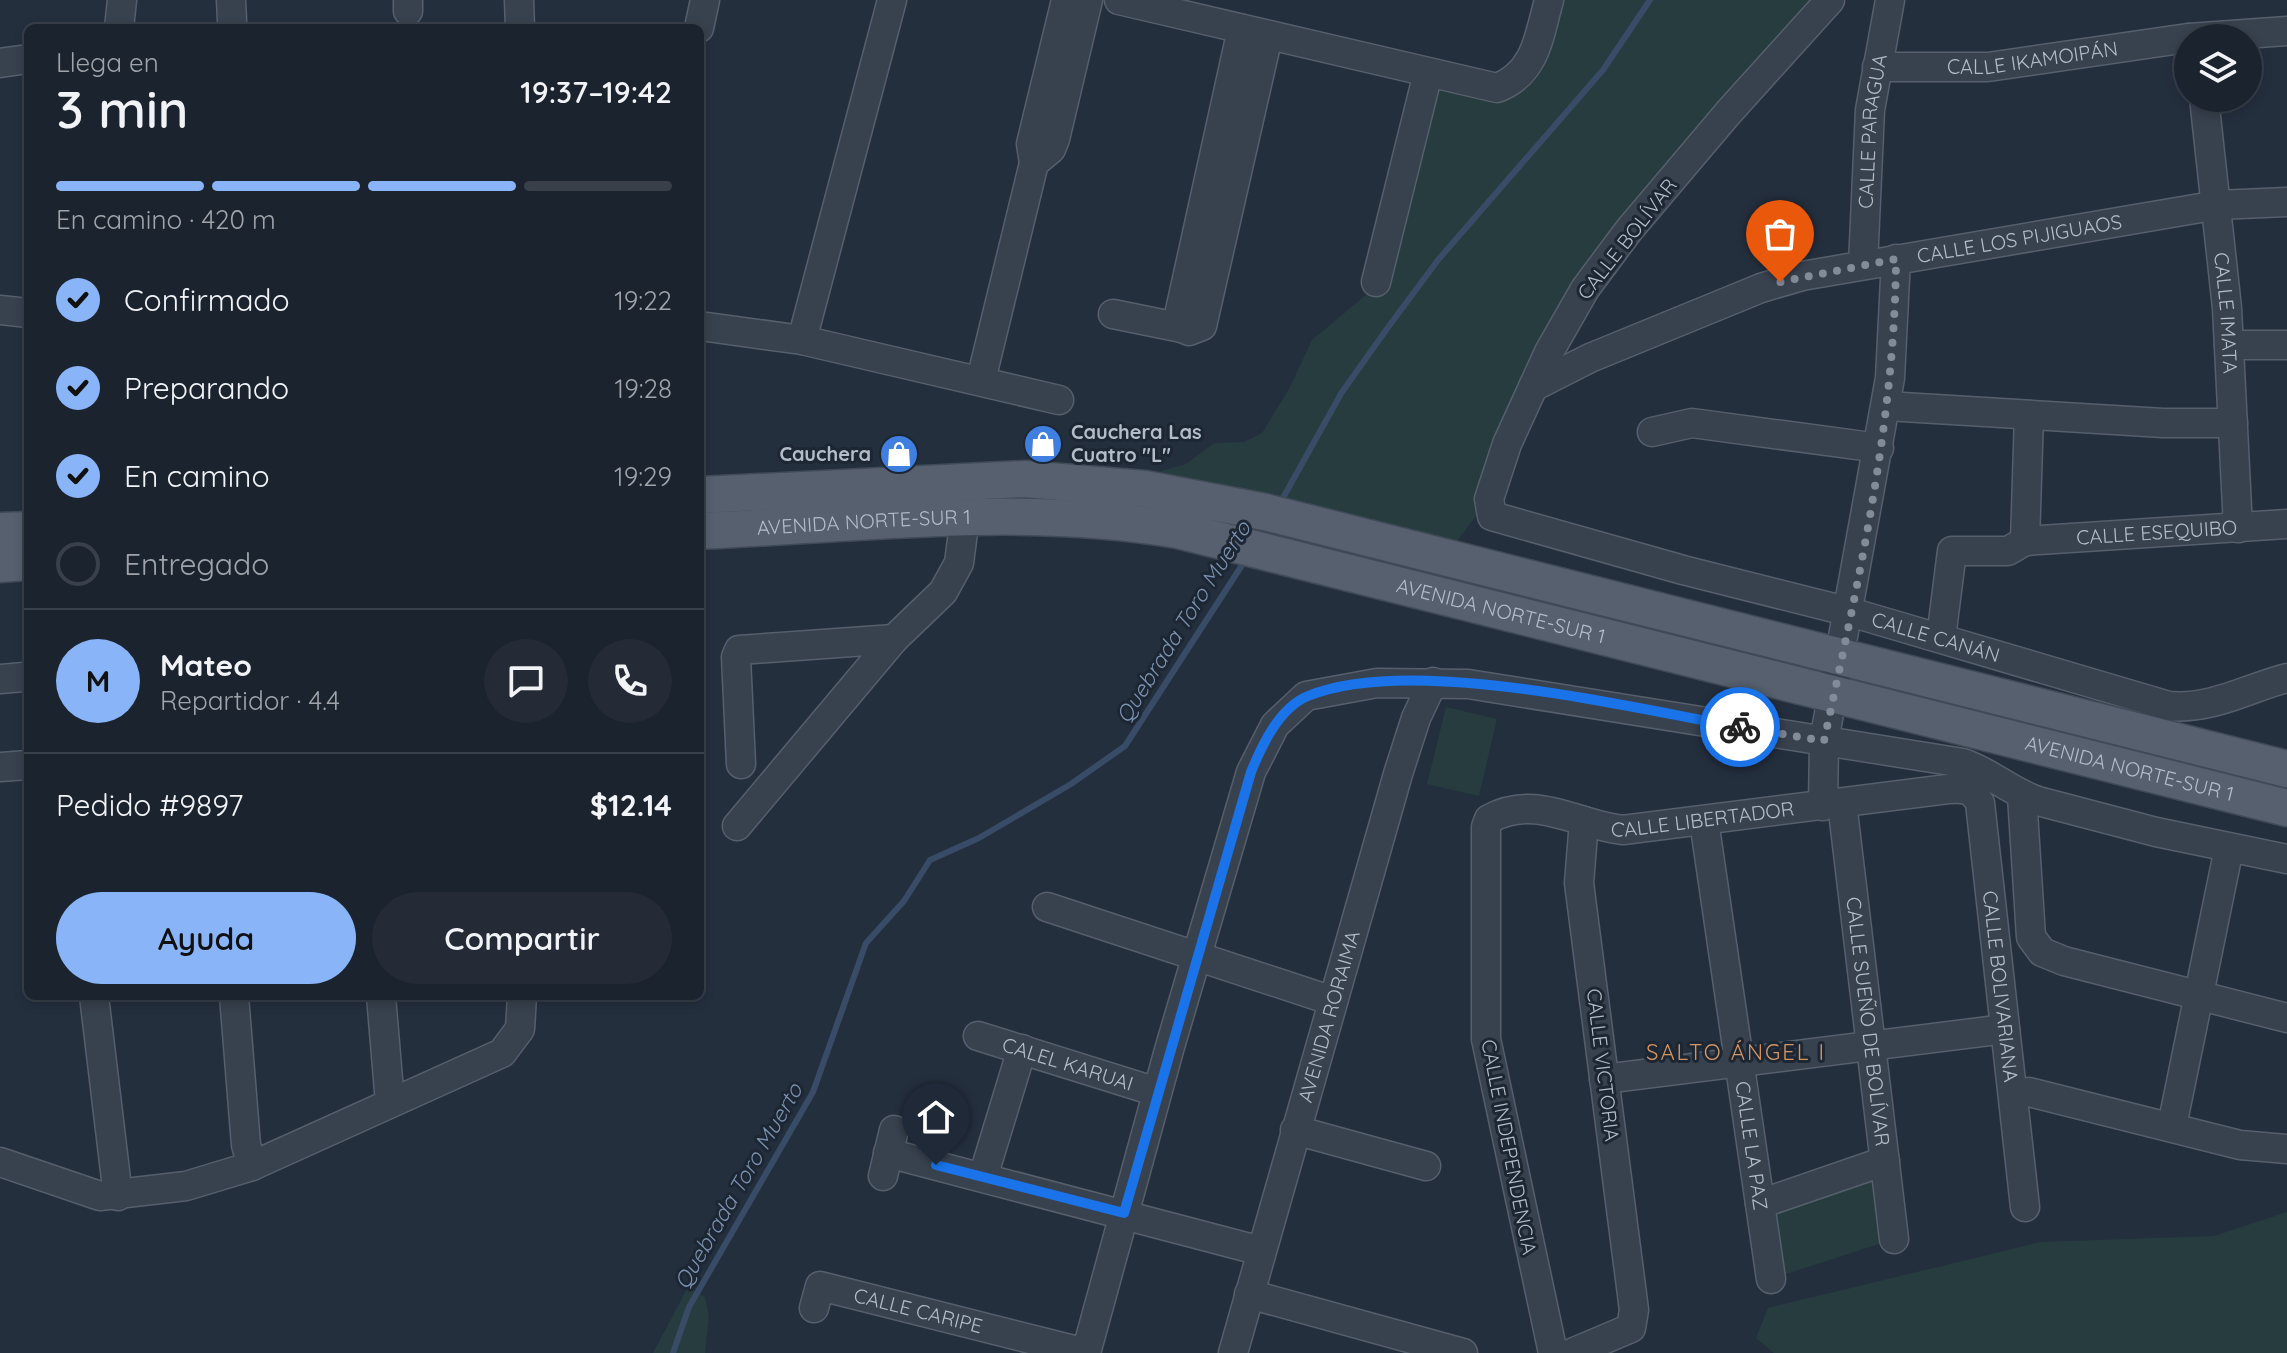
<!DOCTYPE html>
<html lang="es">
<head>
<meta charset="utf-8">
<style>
  :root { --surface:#1b232e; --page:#242b36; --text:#f1f3f6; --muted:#a0a4aa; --line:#39404a; --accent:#8ab4f8 }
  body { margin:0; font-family:Quicksand,sans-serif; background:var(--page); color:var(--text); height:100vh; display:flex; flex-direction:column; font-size:30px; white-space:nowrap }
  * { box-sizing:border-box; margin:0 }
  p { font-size:26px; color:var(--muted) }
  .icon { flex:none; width:44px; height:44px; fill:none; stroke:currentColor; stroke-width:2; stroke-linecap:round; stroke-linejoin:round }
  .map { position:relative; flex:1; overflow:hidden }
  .panel { position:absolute; left:24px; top:24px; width:680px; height:976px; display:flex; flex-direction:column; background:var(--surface); border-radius:12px; box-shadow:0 4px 12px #0003,0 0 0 2px var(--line) }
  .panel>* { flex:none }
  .buttons { position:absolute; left:2174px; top:24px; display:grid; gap:16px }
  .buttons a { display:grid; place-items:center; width:88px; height:88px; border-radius:50%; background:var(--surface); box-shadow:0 4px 12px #0003,0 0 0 2px var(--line); font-size:40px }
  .pin { position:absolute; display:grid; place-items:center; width:68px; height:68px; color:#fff; margin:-82px -34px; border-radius:50% 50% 50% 0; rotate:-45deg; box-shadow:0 0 8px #0007 }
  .pin .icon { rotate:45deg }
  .courier { position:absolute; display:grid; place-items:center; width:80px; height:80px; margin:-40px; border:6px solid #1a73e8; border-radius:50%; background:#fff; color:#222; box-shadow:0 2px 10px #0007 }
  .head em { font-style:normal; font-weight:600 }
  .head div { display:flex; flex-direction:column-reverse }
  .head { display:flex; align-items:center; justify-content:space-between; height:136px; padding:0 32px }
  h1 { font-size:52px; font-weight:600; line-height:60px }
  .bar { display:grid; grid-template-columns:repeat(4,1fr); gap:12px 8px; align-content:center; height:96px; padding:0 32px }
  .bar i { height:10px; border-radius:6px; background:var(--line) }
  .bar .on { background:var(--accent) }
  .bar p { grid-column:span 4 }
  .line { display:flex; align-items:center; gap:20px; padding:0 32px; border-top:2px solid var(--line) }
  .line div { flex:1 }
  .round { display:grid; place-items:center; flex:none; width:84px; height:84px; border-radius:42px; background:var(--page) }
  ol { padding:0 32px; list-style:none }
  li { display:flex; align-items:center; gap:24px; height:88px }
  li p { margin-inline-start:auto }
  li .icon { padding:8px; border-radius:50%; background:var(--accent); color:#111; stroke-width:4 }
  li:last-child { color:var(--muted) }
  li i { width:44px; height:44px; border:4px solid var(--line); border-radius:50% }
  .cta { display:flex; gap:16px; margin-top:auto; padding:16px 32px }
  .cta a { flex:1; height:92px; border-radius:48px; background:var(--accent); color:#111; font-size:32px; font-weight:600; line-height:92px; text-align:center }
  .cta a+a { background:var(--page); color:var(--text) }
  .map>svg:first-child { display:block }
  .green { fill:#263c3f }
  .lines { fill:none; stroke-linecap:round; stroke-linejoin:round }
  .stream { stroke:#394c67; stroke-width:6 }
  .minor-casing { stroke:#565f6c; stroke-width:31 }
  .major-casing { stroke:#414a57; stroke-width:39 }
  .minor { stroke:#38414e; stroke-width:28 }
  .major { stroke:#56606e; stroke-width:36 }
  .done { stroke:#828b98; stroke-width:8; stroke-dasharray:0 14.4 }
  .route { stroke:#1a73e8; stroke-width:10 }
  .labels { text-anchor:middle; stroke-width:6; stroke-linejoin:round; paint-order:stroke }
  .street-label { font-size:20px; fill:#b4bcc9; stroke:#1d2633 }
  .poi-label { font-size:20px; font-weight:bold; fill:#b4bcc9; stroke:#1d2633; text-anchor:start }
  .water-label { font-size:22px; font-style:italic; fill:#7c92b1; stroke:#1d2633 }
  .neighbourhood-label { font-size:22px; letter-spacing:2px; fill:#d59563; stroke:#1d2633 }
</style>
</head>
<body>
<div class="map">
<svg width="2287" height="1353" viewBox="0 0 2287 1353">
  <rect width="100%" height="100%" fill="#242f3e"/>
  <path class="green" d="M1549,0H1830L1601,266L1489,499L1444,558L2287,769V808L1178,530L700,531V495L1155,473L1186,464L1214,443L1244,442L1262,433L1289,389L1312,340L1373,289L1428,73L1497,88Z
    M1446,707L1497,719L1479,796L1427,784Z
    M1885,1161L1894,1239L1771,1279L1760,1204Z
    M2287,1212V1353H1774L1756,1338L1768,1308L2041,1242L2214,1236Z
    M688,1287L705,1297L709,1316L705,1353H653Z"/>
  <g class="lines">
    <path class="stream" d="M1279,505L1342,392L1389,326L1438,260L1603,70L1650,0
      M673,1353L689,1307L813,1092L866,943L904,901L930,860L979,838L1071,784L1125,746L1246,559"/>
    <defs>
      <g id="minor">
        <path d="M231,0L232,21"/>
        <path d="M408,0V11"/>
        <path d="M519,0L520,28"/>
        <path d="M1119,0L1497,88C1536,73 1539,36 1549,0"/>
        <path id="s1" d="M1830,0L1728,113L1629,230L1585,289L1549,352L1507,444L1489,499L1492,516L1683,570L1850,612L2169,706C2211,710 2248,688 2287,678"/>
        <path d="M119,28L122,0"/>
        <path d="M699,28L705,0"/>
        <path d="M1242,29L1179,315L1182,328L1189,331L1202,326L1268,36"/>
        <path d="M2189,38L2287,31"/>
        <path d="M0,63L28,59"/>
        <path id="s2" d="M1877,67H1988L2188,38"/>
        <path id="s3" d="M2204,98L2227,308L2238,528"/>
        <path d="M1034,163L1051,149L1055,139L1088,0"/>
        <path id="s4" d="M1863,265L1870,110L1890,0"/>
        <path d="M1376,282L1428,73"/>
        <path d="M0,310L28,313"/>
        <path d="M1113,314L1182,328"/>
        <path d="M700,326L802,340L1059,400"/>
        <path d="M802,340L892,0"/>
        <path d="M2229,345H2287"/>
        <path d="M981,380L1034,163L1031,144L1066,0"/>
        <path id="s5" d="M1533,387L1590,358L1761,288L1802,276L2218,205L2287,202"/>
        <path d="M1886,406L2163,423H2233"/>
        <path d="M1652,432L1692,423L1879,448"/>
        <path id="s6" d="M2025,541L2287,524"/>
        <path d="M2025,541L2029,415"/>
        <path d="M1941,638L1952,551H2008L2025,541"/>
        <path d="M0,679L24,677"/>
        <path d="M741,764L736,657L739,650L894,639"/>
        <path d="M0,767L28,765"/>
        <path d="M2022,796L2031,937L2042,952L2064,961L2287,1018"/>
        <path id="s7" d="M1842,803L1894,1239"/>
        <path d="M1823,806L1824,741L1890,378L1896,259"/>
        <path id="s8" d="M1704,821L1771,1279"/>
        <path d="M737,826L894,639L943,592L959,563L965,517"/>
        <path d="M1047,907L1333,1001"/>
        <path d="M94,996L118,1196"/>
        <path d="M234,996L246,1145L252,1166"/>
        <path d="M381,996L390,1103"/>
        <path id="s9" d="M978,1036L1157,1092"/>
        <path d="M1604,1079L2005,1029"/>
        <path d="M2029,1092L2240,1145L2287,1149"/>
        <path d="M2172,1126L2229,848"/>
        <path d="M1295,1130L1426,1166"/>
        <path d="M888,1153L1261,1251"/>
        <path d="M0,1162L100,1196L186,1186L252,1166L502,1053L520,1029L522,996"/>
        <path d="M883,1176L894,1130"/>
        <path d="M983,1177L1022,1049"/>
        <path d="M1760,1204L1885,1161"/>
        <path d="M1249,1294L1463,1353"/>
        <path id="s10" d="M814,1308L820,1286L1086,1353"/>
        <path d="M1086,1353L1169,1050L1251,772L1275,725L1306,696L1377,683L1468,684L1963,763C1990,772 2011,792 2038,801L2156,832L2287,859"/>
        <path id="s11" d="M1233,1353L1398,774L1416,718L1433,682"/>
        <path id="s12" d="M1553,1353L1486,1039V827L1489,819C1536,793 1576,825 1623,830L1948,789C1964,788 1972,788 1980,803L2025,1207"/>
        <path d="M1572,1353L1631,1328L1634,1310L1579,883L1584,821"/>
      </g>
      <g id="major">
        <path d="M700,495L1025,479L1145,489L1265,512L2287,769"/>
        <path d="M0,531L28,530"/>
        <path id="s13" d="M700,531C860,524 1019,503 1178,530L2287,808"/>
        <path d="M0,564L28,562"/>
      </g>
    </defs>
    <use href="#minor" class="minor-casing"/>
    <use href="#major" class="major-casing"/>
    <use href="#minor" class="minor"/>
    <use href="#major" class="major"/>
  </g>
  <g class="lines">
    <path class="done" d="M1740,727L1824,741C1858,584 1895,421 1896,259L1780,282"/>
    <path class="route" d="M936,1165L1124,1213L1251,772C1262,745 1279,708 1308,696C1410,654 1630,708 1740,727"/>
  </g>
  <defs>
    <symbol id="shop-disc" viewBox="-11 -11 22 22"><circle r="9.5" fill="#3f7fe0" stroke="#1d2633"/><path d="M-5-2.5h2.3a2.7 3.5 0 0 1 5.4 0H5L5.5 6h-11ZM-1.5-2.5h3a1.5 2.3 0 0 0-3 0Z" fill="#fff"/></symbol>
  </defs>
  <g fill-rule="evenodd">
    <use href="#shop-disc" x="1021" y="422" width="44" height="44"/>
    <use href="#shop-disc" x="877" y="432" width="44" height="44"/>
  </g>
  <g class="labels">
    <g class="street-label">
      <text dy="7" stroke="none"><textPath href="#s2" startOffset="156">CALLE IKAMOIPÁN</textPath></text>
      <text dy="7" stroke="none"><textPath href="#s4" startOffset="134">CALLE PARAGUA</textPath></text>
      <text transform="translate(1627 239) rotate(-52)" y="7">CALLE BOLÍVAR</text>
      <text dy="7" stroke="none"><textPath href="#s5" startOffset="512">CALLE LOS PIJIGUAOS</textPath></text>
      <text dy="7" stroke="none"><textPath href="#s3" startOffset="216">CALLE IMATA</textPath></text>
      <text dy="7" stroke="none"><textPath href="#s13" startOffset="164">AVENIDA NORTE-SUR 1</textPath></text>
      <text dy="7" stroke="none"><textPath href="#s6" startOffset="132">CALLE ESEQUIBO</textPath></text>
      <text dy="7" stroke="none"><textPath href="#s13" startOffset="812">AVENIDA NORTE-SUR 1</textPath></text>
      <text dy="7" stroke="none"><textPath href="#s1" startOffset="1088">CALLE CANÁN</textPath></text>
      <text dy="7" stroke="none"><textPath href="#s13" startOffset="1460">AVENIDA NORTE-SUR 1</textPath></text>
      <text dy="7" stroke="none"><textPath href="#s12" startOffset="760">CALLE LIBERTADOR</textPath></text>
      <text dy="7" stroke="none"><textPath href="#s12" startOffset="1230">CALLE BOLIVARIANA</textPath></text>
      <text dy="7" stroke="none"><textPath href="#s11" startOffset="350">AVENIDA RORAIMA</textPath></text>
      <text dy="7" stroke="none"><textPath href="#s7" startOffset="220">CALLE SUEÑO DE BOLÍVAR</textPath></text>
      <text dy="7" stroke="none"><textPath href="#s9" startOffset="94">CALEL KARUAI</textPath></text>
      <text transform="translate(1603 1065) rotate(83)" y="7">CALLE VICTORIA</text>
      <text dy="7" stroke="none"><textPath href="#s8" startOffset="328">CALLE LA PAZ</textPath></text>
      <text transform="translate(1509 1147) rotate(79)" y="7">CALLE INDEPENDENCIA</text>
      <text dy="7" stroke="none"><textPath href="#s10" startOffset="124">CALLE CARIPE</textPath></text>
    </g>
    <g class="poi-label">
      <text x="1071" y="439">Cauchera Las<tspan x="1071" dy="23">Cuatro "L"</tspan></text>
      <text x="871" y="461" text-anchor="end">Cauchera</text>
    </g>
    <g class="water-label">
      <text transform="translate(1183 622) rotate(-58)" y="8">Quebrada Toro Muerto</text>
      <text transform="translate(738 1186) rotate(-60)" y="8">Quebrada Toro Muerto</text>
    </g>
    <g class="neighbourhood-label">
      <text x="1736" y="1060">SALTO ÁNGEL I</text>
    </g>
  </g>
</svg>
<div class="buttons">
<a><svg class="icon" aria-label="layers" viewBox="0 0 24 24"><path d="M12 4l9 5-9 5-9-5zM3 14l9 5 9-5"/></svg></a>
</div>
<div class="pin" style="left:1780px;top:282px;background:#ea580c"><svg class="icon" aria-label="bag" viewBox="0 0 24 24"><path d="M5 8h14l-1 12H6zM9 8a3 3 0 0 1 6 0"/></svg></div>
<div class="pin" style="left:936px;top:1165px;background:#1f2937"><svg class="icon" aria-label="home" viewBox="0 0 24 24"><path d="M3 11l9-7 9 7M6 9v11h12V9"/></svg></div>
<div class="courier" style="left:1740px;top:727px"><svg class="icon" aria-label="bike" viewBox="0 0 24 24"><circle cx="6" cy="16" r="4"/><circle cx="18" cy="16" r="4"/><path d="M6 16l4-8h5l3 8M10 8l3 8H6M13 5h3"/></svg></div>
<section class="panel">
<div class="head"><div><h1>3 min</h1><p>Llega en</p></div><em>19:37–19:42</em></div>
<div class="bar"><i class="on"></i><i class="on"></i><i class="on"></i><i></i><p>En camino · 420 m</p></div>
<ol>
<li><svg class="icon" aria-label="check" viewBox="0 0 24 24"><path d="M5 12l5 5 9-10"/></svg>Confirmado<p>19:22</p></li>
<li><svg class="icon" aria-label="check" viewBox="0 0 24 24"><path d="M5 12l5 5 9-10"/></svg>Preparando<p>19:28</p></li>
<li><svg class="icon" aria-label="check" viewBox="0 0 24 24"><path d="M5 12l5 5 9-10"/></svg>En camino<p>19:29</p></li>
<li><i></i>Entregado</li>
</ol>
<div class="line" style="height:144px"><b class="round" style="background:var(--accent);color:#111">M</b><div><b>Mateo</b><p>Repartidor · 4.4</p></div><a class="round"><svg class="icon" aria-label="chat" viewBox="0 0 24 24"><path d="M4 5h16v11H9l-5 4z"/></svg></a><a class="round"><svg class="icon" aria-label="phone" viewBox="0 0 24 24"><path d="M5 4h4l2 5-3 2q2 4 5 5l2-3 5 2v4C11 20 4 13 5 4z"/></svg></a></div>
<div class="line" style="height:104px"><div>Pedido #9897</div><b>$12.14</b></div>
<div class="cta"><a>Ayuda</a><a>Compartir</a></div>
</section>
</div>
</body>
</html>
